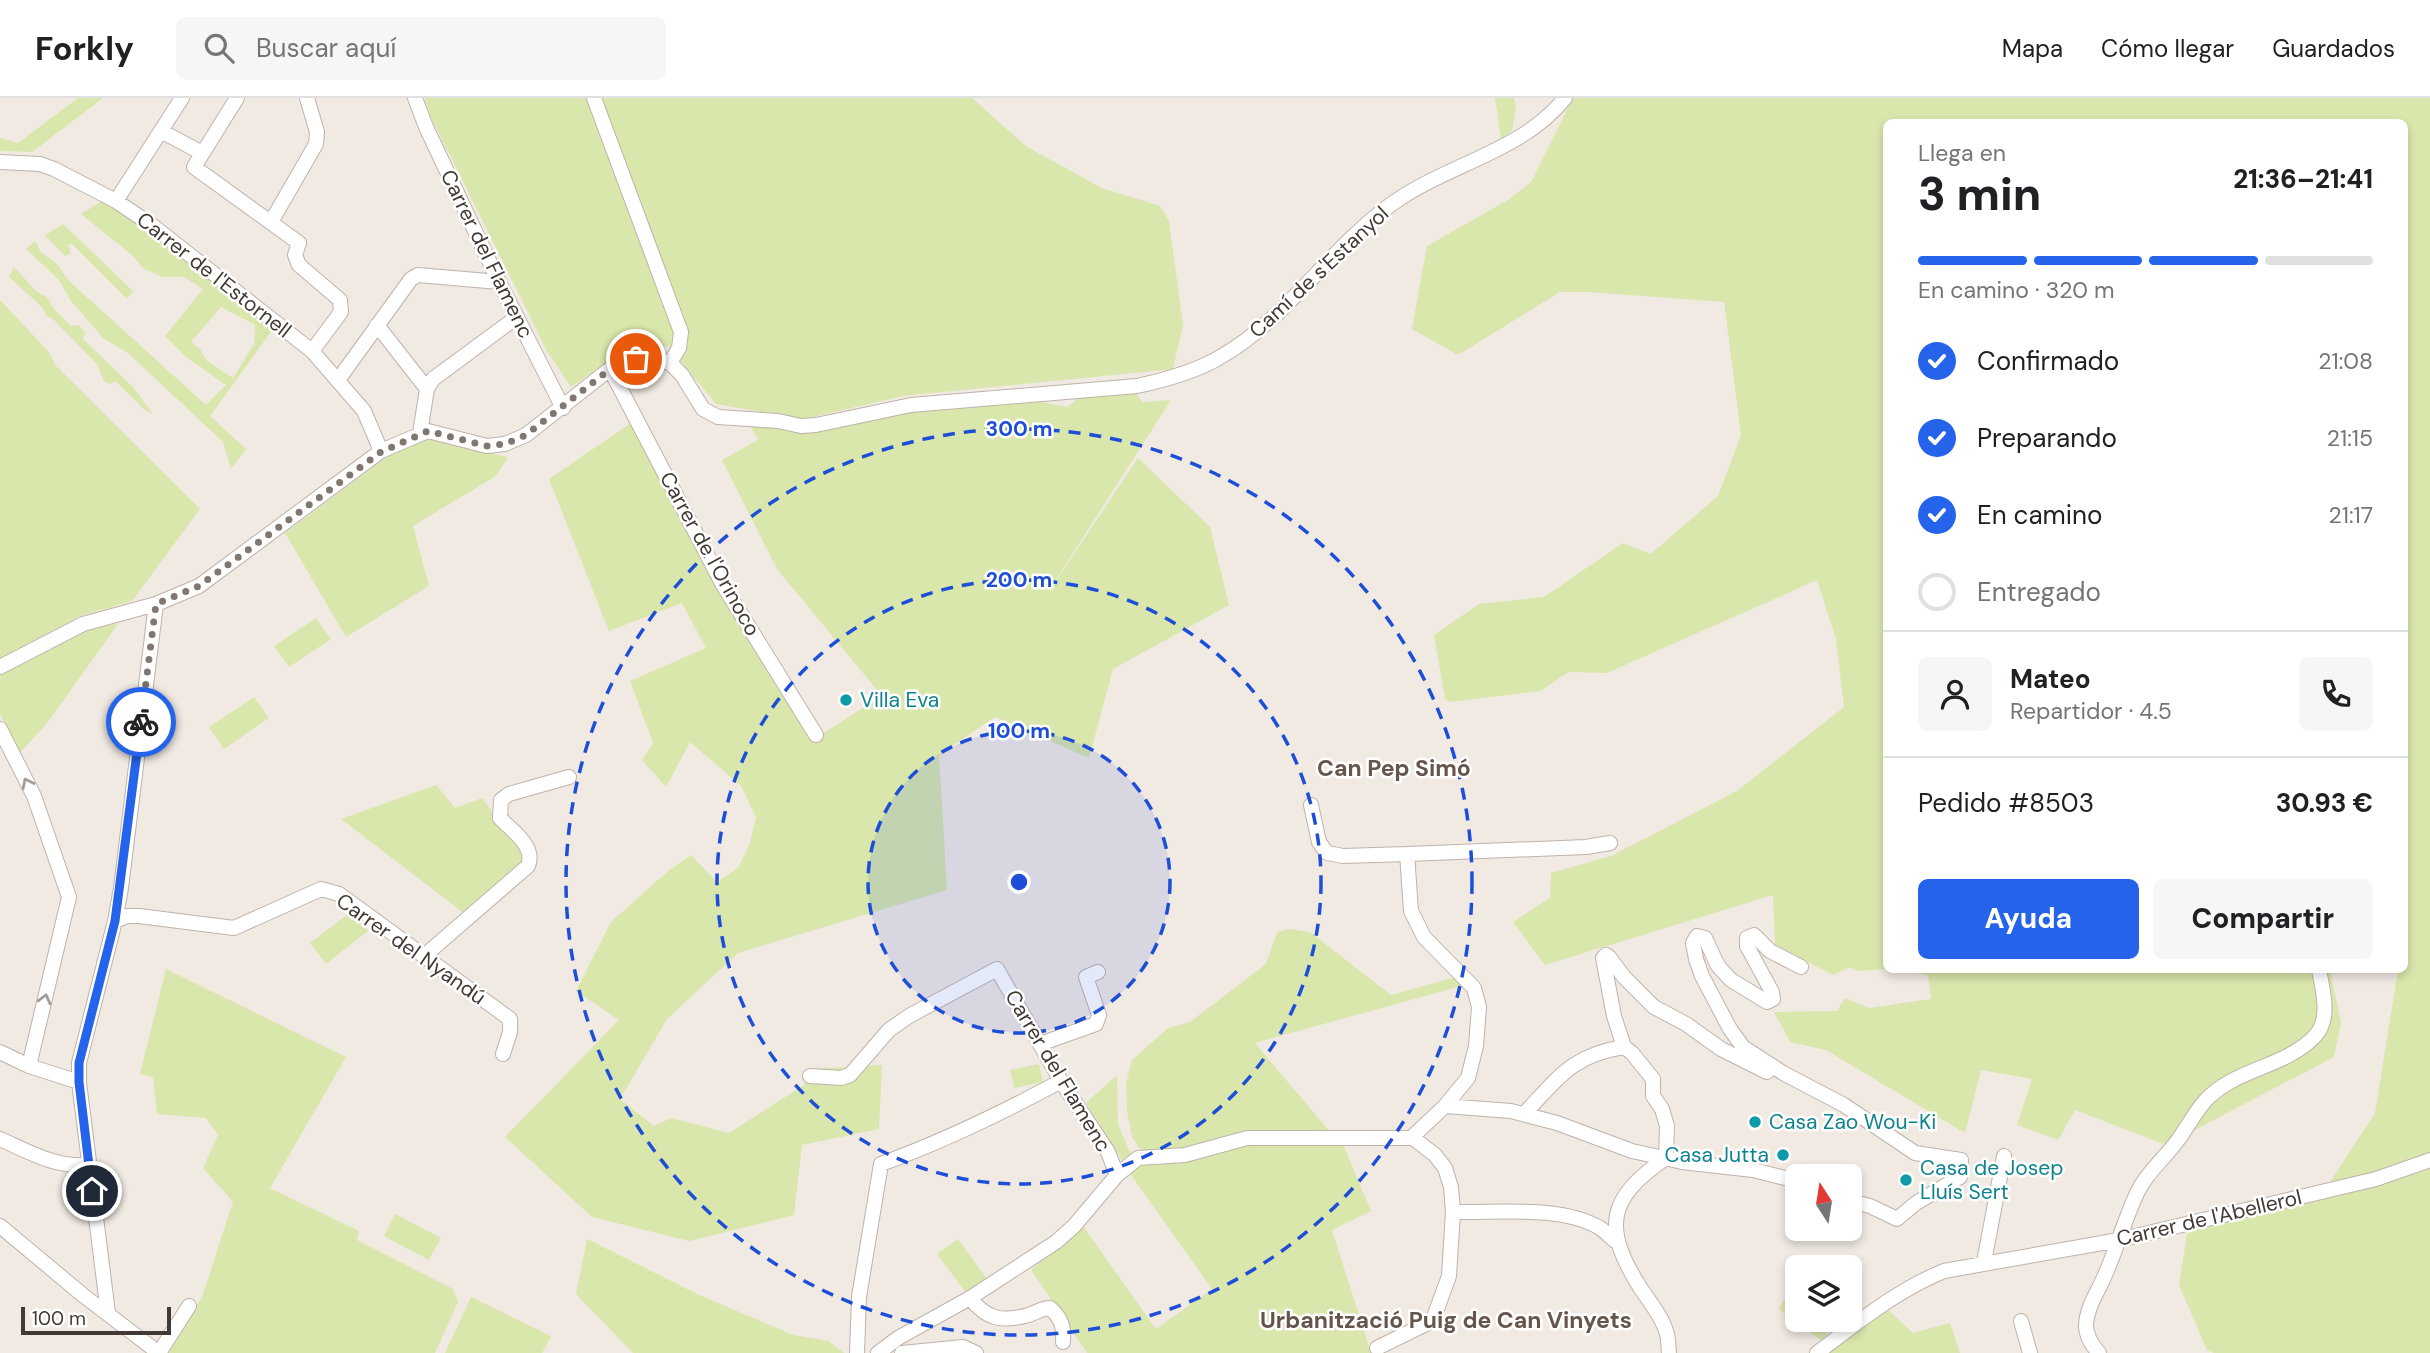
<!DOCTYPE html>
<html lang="es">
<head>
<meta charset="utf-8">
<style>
  :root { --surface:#fff; --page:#f6f6f6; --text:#202124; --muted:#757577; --line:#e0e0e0; --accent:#2563eb }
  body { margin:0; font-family:"DM Sans",sans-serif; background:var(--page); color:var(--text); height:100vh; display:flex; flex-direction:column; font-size:26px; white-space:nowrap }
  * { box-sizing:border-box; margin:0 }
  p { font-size:23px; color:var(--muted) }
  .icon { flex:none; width:38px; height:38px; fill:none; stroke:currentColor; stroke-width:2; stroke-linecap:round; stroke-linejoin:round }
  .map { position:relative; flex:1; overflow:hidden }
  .sheet { position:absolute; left:1883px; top:21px; width:525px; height:854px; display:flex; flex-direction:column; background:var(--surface); border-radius:10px; box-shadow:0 4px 10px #0003 }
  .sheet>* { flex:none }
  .needle { width:46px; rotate:348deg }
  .fabs { position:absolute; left:1785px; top:1066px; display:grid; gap:14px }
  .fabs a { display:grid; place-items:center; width:77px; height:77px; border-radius:10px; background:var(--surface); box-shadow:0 4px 10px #0003; font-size:35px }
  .scale { position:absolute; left:21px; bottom:18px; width:150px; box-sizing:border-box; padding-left:7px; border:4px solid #433934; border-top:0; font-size:19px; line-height:24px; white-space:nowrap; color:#433934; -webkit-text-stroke:5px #fff; paint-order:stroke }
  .pin { position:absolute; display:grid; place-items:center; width:60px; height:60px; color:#fff; margin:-30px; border:4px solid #fff; border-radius:50%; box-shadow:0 2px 7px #0007 }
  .courier { position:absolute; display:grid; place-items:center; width:70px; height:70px; margin:-35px; border:5px solid #2563eb; border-radius:50%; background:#fff; color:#222; box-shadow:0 2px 9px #0007 }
  .summary em { font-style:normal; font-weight:800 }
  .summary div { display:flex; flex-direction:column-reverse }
  .summary { display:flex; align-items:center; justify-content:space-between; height:119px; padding:0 35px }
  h1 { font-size:46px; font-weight:800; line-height:52px }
  .bar { display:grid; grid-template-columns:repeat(4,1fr); gap:10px 7px; align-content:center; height:84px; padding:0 35px }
  .bar i { height:9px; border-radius:5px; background:var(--line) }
  .bar .on { background:var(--accent) }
  .bar p { grid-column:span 4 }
  .line { display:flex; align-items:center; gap:18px; padding:0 35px; border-top:2px solid var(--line) }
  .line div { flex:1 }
  .round { display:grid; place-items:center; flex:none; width:74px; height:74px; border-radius:10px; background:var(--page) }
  ol { padding:0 35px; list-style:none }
  li { display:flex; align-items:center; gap:21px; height:77px }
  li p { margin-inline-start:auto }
  li .icon { padding:7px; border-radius:50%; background:var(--accent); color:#fff; stroke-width:4 }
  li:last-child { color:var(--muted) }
  li i { width:38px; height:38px; border:4px solid var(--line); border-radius:50% }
  .button { display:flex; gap:14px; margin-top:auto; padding:14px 35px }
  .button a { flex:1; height:80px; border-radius:10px; background:var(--accent); color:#fff; font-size:28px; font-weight:800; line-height:80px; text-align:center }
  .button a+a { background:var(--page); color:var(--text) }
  header { display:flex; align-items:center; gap:42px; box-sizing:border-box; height:98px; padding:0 35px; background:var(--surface); border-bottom:2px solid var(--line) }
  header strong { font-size:33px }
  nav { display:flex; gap:38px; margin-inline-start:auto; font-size:24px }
  .search { width:490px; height:63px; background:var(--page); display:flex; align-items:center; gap:18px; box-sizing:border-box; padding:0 24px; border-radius:10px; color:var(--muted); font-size:26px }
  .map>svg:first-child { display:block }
  .green { fill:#d9e6ac; fill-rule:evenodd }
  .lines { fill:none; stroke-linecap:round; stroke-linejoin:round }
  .minor-casing { stroke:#bfb2a9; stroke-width:16 }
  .minor { stroke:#fff; stroke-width:14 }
  .oneway { stroke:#a19c9a }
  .done { stroke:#807771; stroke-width:7; stroke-dasharray:0 12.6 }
  .route { stroke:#2563eb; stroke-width:9 }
  .ring { fill:none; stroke:#1d4ed8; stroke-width:3.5; stroke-dasharray:12 9 }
  .culture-dot { fill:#0f9aa8; stroke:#fff; stroke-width:2.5 }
  .labels { text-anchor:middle; stroke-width:5; stroke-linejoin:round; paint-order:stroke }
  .street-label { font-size:21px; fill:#433934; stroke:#fff }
  .culture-label { font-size:21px; fill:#0d838f; stroke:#fff; text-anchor:start }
  .neighbourhood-label { font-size:23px; font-weight:bold; fill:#66554b; stroke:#fff }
  .centre { fill:#1d4ed8; stroke:#fff; stroke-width:3.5 }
  .ring-label { font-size:21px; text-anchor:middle; font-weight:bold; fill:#1d4ed8; stroke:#fff; stroke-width:5; stroke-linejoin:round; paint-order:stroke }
</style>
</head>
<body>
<header>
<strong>Forkly</strong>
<div class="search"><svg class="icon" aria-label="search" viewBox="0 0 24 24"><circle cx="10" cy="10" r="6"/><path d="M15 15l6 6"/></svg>Buscar aquí</div>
<nav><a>Mapa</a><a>Cómo llegar</a><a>Guardados</a></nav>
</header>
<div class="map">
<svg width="2430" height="1255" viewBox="0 0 2430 1255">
  <rect width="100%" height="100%" fill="#f1eae3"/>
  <path class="green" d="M78,0H103L32,54L0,53V40L18,45Z
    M425,0H972L1027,49L1102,90L1160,108L1169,123L1183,227L1173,271L903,298L804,321L716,306L668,248L622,254L571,289L547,253L429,15Z
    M1495,0H1514L1516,8L1512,33L1501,41Z
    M1573,0H2430V1255H2214L2207,1252L2179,1187L2188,1130L2319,1101L2375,1015L2398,872H2404L2405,831L2407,814L2404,812V24H1886V871L1859,873L1850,869L1833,877L1775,847L1773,797L1545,867L1513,824L1550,800L1551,775L1611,758L1737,693L1844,609L1836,541L1817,482L1607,575L1569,574L1540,593L1449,604L1445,601L1434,537L1479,506L1544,499L1623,445L1651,456L1718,398L1741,337L1724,204L1588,194H1560L1458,257L1412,231L1427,148L1508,102L1531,84Z
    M102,103L195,167L273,231L210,318L246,351L231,371L223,344L128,255L103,240L71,203L59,182L26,151L35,143L40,153L58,167L68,182L206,307L226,287L186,259L165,238L203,191L184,179H162L143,170L132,157L81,116ZM221,209L255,227L254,246L233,280L207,263L200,251L191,244Z
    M63,126L133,193L127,201L72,146L68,147L71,155L65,158L45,137Z
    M14,169L36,193L47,199L53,210L71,228L79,227L85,235L83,241L133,289L153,316L145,312L115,283L110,286L104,283L97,266L54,222L47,218L42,209L9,179Z
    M0,202L49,254L56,268L200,411L132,503L80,518L0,562Z
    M1135,294L1142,304L1171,302L1039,508L1138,360L1210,429L1229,507L1113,571L1089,660L995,619L939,657L947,792L738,855L667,921L620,1001L654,1028L671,1020L729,1035L804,987L808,971L882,967L879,1031L802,1047L794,1117L689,1143L592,1119L505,1039L619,922L576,893L611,824L668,773L691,757L717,784L738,770L750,745L756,719L741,688L690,644L666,689L642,662L653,645L630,583L706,550L682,505L609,533L549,381L634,323L814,641L882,598L777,471L722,362L758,342L750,327L813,335L904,313L1035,303L1068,309L1081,298Z
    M428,341L508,359L496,378L413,428L429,488L346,539L285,435L391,356Z
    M316,520L331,541L289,569L274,548Z
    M118,526L48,624L20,655L0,616V576L82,532Z
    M254,599L269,620L224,651L209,629Z
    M436,687L455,710L482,700L527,760L465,816L341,721Z
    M352,813L368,833L326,866L310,845Z
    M1289,831L1310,834L1391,897L1456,879L1465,887L1255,945L1330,1034L1269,1033L1243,1035L1191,1050L1141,1053L1132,1039L1127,1013L1126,986L1132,962L1168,930L1190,924L1266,866L1277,834Z
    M166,871L346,959L270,1090L359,1133L357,1142L453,1191L458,1204L435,1255H169L202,1199L233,1104L203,1070L218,1037L206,1020L157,1016L153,979L140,976Z
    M1900,872H2330L2341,924L2334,959L2166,1047L2075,1012L2058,1042L2017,1027L2032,981L1981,972L1965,1035L1826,952L1790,944L1774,914L1837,913L1845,900L1869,910L1931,901L1928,877Z
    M1039,966L1043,984L1014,990L1010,972Z
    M1117,977L1118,1026L1131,1057L1123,1064L1086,1005Z
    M1262,1044L1343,1046L1371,1113L1332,1132L1371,1255H1087L1031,1172L1083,1128L1156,1231L1212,1191L1129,1074L1144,1065Z
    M395,1116L441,1140L429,1162L384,1138Z
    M587,1141L697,1196L793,1237L828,1243L844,1255H633L576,1196Z
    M958,1141L987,1181L967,1196L937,1156Z
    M1793,1190L1797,1193V1222H1837L1822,1243L1778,1211Z
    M471,1199L551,1238L542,1255H445Z
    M1888,1212L1913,1235L1950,1225L1960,1255H1826Z"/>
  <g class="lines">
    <defs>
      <path id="minor" d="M237,0L194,69L299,145L295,157L299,167L340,202L341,214L312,253
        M415,0L426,29L499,184L563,310
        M594,0L681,234L679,250L670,265
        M161,33L202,55
        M0,64L40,66L54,71L116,103L153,128L312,253L364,313L381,353
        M116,103L182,0
        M271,124L316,46L317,34L307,0
        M377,227L427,291
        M610,271L723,487L816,637
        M338,282L411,181L418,177L499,184
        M420,335L427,291L433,281L517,219
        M0,569L83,526L156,506L199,488L381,353L428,333L487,348L505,346L526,337L610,271L628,262L654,261L670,265L682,277L703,311L718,319L778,323L801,328L816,327L911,307L1137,288C1165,282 1198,273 1222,258C1292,217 1334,143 1402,99C1454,65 1525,51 1565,0
        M0,631L34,698L69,799L29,968
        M1311,707L1319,744L1327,755L1343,758L1407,756
        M115,823L127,818H139L234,830L321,791L339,796L510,921V934L503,956
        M424,858L528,768C536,748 512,733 500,720L501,702L509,696L569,679
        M1801,869L1770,853L1754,837L1747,840V848L1772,894L1773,901L1767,904L1731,882L1718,868L1705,840L1697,838L1693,845L1696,861L1702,878L1730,931L1743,949L1783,975L1844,1007L1915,1055L1961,1062L1960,1079L1916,1105L1897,1121L1870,1108L1850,1103
        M1040,946L1096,926L1099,917L1086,879L1098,874
        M0,954L29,968L79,984
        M810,978L841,980L850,977L889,932L909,918L997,871L1061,983L1108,1054L1117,1077
        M1445,1008L1511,1013L1557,1025L1632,1053L1682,1064L1753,1072L1797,1083
        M1524,1016C1558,980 1572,957 1624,949
        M1411,1040L1445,1008L1468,980L1476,948L1479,909L1474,890L1424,839L1411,813L1407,756L1586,749L1610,745
        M0,1041C29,1054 56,1070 89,1067
        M1453,1114C1497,1115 1562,1107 1600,1130C1606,1134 1611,1140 1617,1144
        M0,1128L84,1198L159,1255L189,1208
        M1984,1164L2004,1058
        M970,1200C987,1222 1002,1224 1029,1217C1037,1214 1042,1210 1050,1210C1062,1221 1064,1229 1063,1244
        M108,1215L79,984V965L115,823L121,790L156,506
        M2021,1223L2030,1255
        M857,1255L859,1199L881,1066C944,1043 1002,1015 1061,983
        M878,1255L898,1240L970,1200L1056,1144L1074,1128L1117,1077L1138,1060L1185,1057L1247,1040H1413L1435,1057L1445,1070L1451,1089L1453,1114L1449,1178L1434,1219L1428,1225L1377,1250
        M902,1255L963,1249L976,1255
        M1669,1255C1668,1248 1669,1240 1666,1233C1662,1219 1650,1204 1641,1191C1603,1131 1606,1101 1666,1060L1667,1028L1662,1011L1653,998V981L1632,955L1624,949L1614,918L1603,860L1606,857L1609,859L1624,879L1654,909L1686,926L1721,951L1767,974
        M1817,1255C1857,1225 1897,1192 1944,1173L2119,1142L2376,1081L2430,1062
        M2099,1255C2091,1246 2086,1238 2086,1227C2087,1208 2098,1194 2105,1177C2117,1150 2125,1120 2138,1093C2148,1073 2165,1060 2178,1042C2187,1030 2195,1014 2205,1003C2235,970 2285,970 2315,938C2331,921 2323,893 2319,872"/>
    </defs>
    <use href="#minor" class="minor-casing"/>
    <use href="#minor" class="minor"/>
  </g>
  <defs><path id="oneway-chevron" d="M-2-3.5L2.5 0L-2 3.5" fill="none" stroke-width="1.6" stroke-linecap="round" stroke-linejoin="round" transform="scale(1.75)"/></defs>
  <g class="oneway">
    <use href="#oneway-chevron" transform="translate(27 685) rotate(-116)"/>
    <use href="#oneway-chevron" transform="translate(45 901) rotate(-76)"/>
  </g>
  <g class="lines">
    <path class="done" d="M141,624L156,506L199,488L381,354L428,333L487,348L505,346L526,337L610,271L636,261"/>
    <path class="route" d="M92,1093L79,984V965L115,823L141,624"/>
  </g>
  <circle cx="1019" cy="784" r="151" fill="#1d4ed8" fill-opacity=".12"/>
  <g class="ring">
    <circle cx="1019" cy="784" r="151"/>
    <circle cx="1019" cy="784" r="302"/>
    <circle cx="1019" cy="784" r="453"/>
  </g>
  <g class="culture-dot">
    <circle cx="846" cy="602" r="7"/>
    <circle cx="1755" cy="1024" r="7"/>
    <circle cx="1783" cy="1057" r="7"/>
    <circle cx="1906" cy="1082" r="7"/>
  </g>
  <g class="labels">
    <g class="street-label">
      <text transform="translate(487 156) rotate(64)" y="7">Carrer del Flamenc</text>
      <text transform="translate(1319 174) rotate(-43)" y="7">Camí de s'Estanyol</text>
      <text transform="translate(214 177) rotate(38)" y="7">Carrer de l'Estornell</text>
      <text transform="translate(710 456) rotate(61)" y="7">Carrer de l'Orinoco</text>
      <text transform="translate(411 851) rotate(35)" y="7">Carrer del Nyandú</text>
      <text transform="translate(1058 973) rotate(59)" y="7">Carrer del Flamenc</text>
      <text transform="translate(2209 1120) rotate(-13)" y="7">Carrer de l'Abellerol</text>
    </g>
    <g class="culture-label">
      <text x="860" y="609">Villa Eva</text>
      <text x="1769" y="1031">Casa Zao Wou-Ki</text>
      <text x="1769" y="1064" text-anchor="end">Casa Jutta</text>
      <text x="1920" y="1077">Casa de Josep<tspan x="1920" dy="24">Lluís Sert</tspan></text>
    </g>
    <g class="neighbourhood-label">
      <text x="1394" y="678">Can Pep Simó</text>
      <text x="1446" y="1230">Urbanització Puig de Can Vinyets</text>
    </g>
  </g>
  <circle cx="1019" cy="784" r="10" class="centre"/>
  <g class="ring-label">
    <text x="1019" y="338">300 m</text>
    <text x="1019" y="489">200 m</text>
    <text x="1019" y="640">100 m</text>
  </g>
</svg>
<div class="fabs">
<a><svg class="needle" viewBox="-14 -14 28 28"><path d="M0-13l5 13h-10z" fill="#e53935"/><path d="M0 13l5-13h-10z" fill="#757577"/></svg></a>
<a><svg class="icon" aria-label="layers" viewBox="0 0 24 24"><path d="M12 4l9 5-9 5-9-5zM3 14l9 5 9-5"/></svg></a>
</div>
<div class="scale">100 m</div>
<div class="pin" style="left:636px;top:261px;background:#ea580c"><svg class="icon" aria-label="bag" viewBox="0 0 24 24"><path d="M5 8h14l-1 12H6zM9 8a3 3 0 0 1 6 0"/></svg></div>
<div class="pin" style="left:92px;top:1093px;background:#1f2937"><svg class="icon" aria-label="home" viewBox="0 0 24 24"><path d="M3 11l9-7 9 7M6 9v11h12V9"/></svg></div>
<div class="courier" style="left:141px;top:624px"><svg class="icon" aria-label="bike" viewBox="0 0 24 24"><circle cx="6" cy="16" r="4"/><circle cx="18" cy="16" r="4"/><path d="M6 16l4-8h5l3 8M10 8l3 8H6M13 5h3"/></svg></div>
<section class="sheet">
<div class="summary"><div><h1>3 min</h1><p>Llega en</p></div><em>21:36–21:41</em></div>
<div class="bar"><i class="on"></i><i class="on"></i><i class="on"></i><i></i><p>En camino · 320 m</p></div>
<ol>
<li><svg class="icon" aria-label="check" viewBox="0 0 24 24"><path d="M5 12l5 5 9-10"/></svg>Confirmado<p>21:08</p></li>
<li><svg class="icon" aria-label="check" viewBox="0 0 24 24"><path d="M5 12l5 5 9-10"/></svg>Preparando<p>21:15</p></li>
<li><svg class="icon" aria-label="check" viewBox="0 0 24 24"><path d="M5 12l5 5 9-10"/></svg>En camino<p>21:17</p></li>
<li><i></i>Entregado</li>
</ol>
<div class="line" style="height:126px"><a class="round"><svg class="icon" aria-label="person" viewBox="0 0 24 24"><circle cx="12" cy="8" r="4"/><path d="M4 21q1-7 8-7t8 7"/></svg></a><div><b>Mateo</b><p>Repartidor · 4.5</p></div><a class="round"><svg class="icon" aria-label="phone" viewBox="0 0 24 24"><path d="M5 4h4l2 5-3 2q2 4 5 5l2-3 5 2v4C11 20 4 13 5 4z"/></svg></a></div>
<div class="line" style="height:91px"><div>Pedido #8503</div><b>30.93 €</b></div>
<div class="button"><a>Ayuda</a><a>Compartir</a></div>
</section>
</div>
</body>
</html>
